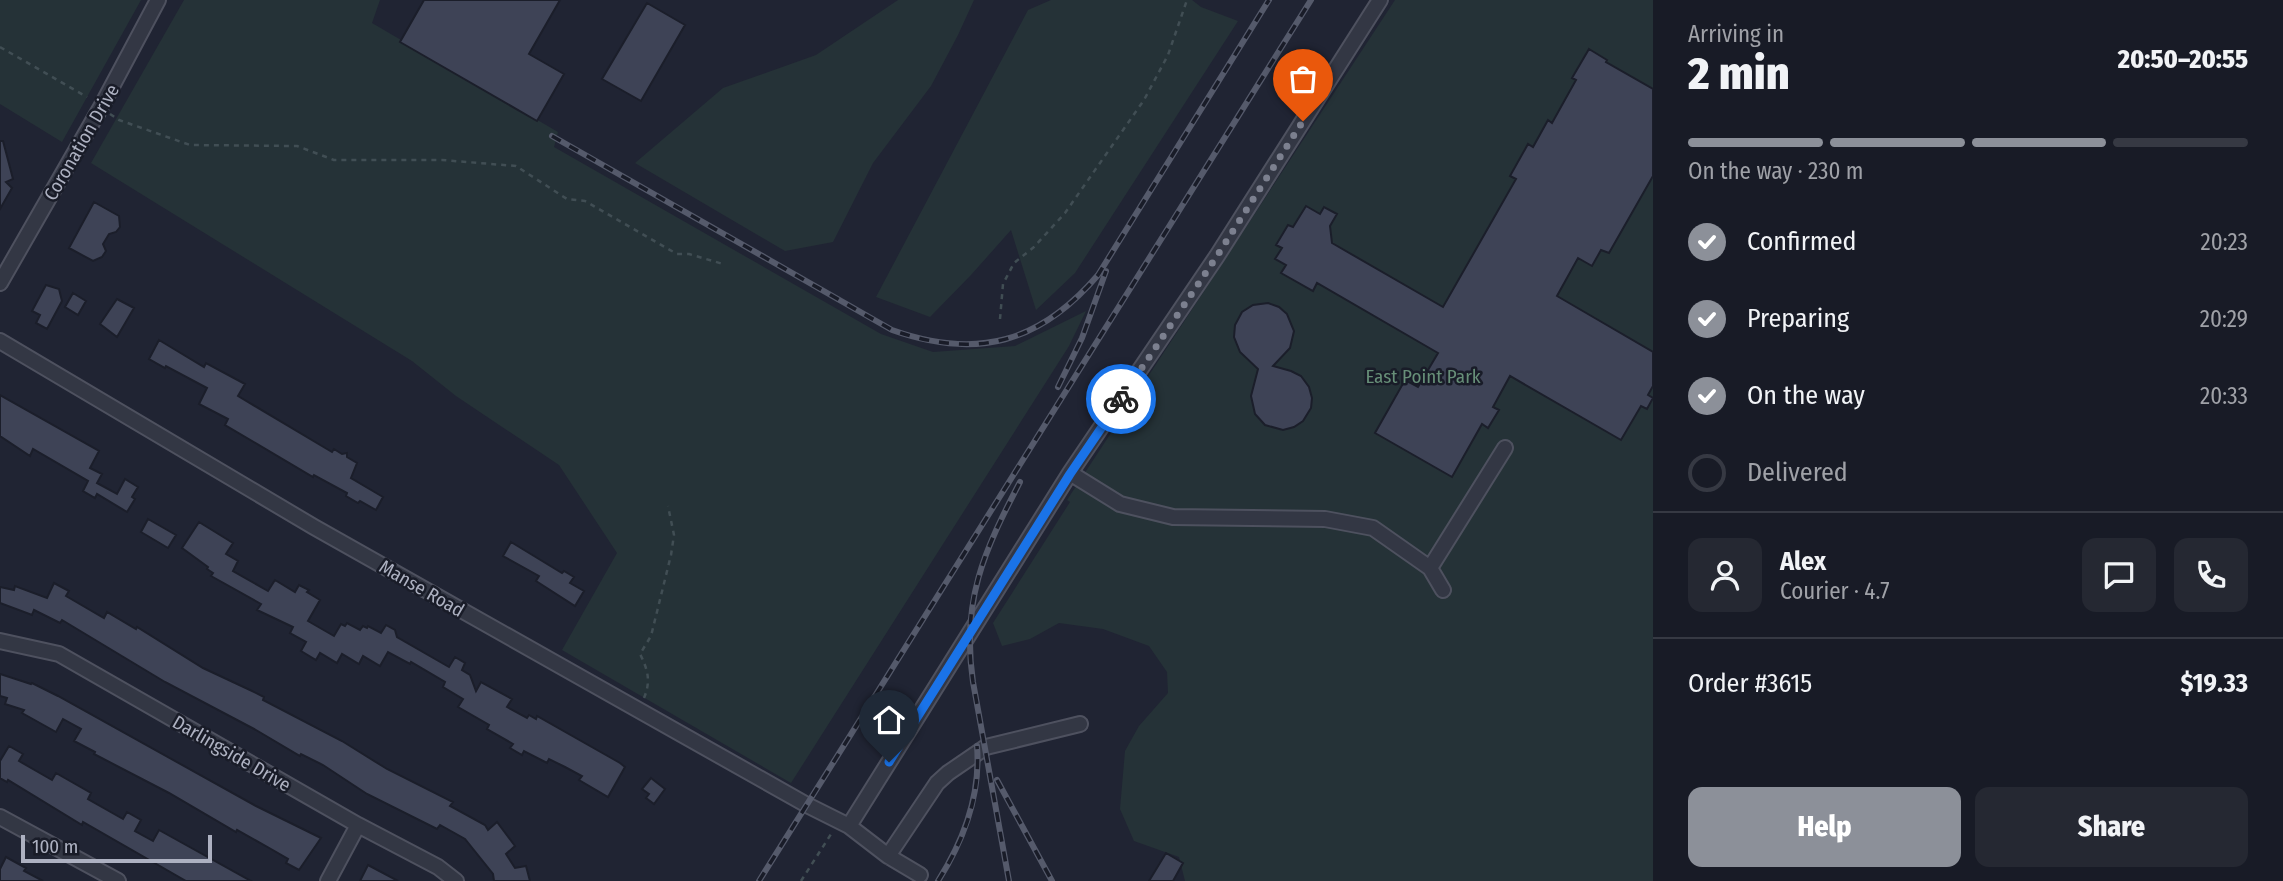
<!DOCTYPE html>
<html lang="en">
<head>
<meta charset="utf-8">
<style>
  :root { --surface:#181b26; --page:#252832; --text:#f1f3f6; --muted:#9fa1a7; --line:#363943; --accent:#8c9099 }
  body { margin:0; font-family:"Fira Sans Condensed",sans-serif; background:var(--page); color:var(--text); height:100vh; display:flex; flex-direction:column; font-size:26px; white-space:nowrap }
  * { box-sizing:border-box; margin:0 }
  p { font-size:23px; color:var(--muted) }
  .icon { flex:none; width:38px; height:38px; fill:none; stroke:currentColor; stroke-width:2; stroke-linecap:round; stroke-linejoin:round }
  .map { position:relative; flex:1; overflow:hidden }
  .details { display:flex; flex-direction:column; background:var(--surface); width:630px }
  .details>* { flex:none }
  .scale { position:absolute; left:21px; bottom:18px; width:191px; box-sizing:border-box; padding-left:7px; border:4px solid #adb1c1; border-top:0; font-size:19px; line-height:24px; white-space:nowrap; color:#adb1c1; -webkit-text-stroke:5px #191c28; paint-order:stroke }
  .pin { position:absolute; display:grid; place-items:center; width:60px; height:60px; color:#fff; margin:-72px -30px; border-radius:50% 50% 50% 0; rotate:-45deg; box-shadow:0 0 7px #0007 }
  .pin .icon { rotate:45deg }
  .courier { position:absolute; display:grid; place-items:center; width:70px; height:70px; margin:-35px; border:5px solid #1a73e8; border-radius:50%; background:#fff; color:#222; box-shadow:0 2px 9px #0007 }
  .summary em { font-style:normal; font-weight:800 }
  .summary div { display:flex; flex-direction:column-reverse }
  .summary { display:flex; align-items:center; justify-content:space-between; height:119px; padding:0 35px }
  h1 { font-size:46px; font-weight:800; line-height:52px }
  .bar { display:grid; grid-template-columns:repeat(4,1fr); gap:10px 7px; align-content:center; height:84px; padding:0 35px }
  .bar i { height:9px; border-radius:5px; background:var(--line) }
  .bar .selected { background:var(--accent) }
  .bar p { grid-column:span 4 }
  .line { display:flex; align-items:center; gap:18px; padding:0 35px; border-top:2px solid var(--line) }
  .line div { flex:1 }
  .round { display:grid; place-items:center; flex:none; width:74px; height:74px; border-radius:14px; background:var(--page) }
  ol { padding:0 35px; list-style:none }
  li { display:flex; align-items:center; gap:21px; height:77px }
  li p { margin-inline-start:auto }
  li .icon { padding:7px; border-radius:50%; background:var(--accent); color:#fff; stroke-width:4 }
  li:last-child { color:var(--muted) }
  li i { width:38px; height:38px; border:4px solid var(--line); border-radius:50% }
  .primary-button { display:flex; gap:14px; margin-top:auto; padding:14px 35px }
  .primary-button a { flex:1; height:80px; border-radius:14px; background:var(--accent); color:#fff; font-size:28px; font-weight:800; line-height:80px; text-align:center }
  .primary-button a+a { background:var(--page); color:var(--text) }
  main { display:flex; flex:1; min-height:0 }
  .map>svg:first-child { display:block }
  .green { fill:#253237 }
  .building { fill:#3e4356; stroke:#1b1e2a; stroke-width:2 }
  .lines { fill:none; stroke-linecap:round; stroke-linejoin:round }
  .minor-casing { stroke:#4e515f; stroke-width:18 }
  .path { stroke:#414e54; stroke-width:2.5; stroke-dasharray:5 5; stroke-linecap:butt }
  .minor { stroke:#333744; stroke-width:14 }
  .rail-casing { stroke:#555a6b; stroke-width:6 }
  .rail { stroke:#191c28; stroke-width:3.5; stroke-dasharray:10; stroke-linecap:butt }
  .done { stroke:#7c808f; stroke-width:7; stroke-dasharray:0 12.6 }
  .route { stroke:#1a73e8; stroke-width:9 }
  .labels { text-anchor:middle; stroke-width:5; stroke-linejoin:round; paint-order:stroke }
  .street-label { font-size:19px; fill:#adb1c1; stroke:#191c28 }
  .park-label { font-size:19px; fill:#678f78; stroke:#191c28 }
</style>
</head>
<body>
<main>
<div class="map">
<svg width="1653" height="881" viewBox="0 0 1653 881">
  <rect width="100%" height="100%" fill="#202433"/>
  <path class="green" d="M0,0H141L62,142L0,104Z
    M184,0H380L372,23L558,132L554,147L881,334L933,352L1015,346L1086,311L1069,346L791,783L562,650L617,553L559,465L456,396L412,361L91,163Z
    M898,0H974L958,35L931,86L873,163L833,242L785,251L635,163L723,88L816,55Z
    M1051,0H1192L1201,7L1238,21L1075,273L1036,310L1011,230L971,275L930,317L876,297L1028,10Z
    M1395,0H1653V881H1185L1179,857L1134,841L1120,809L1125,751L1139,726L1168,693L1167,672L1149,646L1103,629L1059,623L1030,639L1002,646L993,623L1070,502L1067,500Z"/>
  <path class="building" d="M424,0H560L529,54L564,74L537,121L400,42Z
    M647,3L685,25L641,101L602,79Z
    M1589,49L1607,60L1606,62L1653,89V176L1609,253L1601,250L1592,266L1578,258L1557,296L1653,352V386L1648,395L1653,398L1647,409L1641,406L1621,440L1510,376L1493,407L1499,410L1488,428L1482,424L1452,477L1375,433L1405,380L1418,387L1438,353L1317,283L1313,291L1281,273L1286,265L1275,259L1282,248L1276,245L1288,225L1293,227L1306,206L1320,214L1324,207L1337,214L1330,226L1332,243L1443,307L1516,179L1510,176L1528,144L1533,147L1548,120L1552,123L1576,80L1572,78Z
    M0,141H3L13,179L6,182L12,188L0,209Z
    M94,202L119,216L120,227L116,232L109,234L103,244L106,251L102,257L93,261L69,248Z
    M46,285L59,289L62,301L47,329L36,323L40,315L32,311Z
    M73,293L86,301L78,315L65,307Z
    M117,299L134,308L117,337L100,324Z
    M1268,303L1279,307L1287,314L1294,331L1290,348L1273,366L1291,371L1301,376L1309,387L1312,398L1311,408L1303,421L1294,427L1283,430L1265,425L1255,414L1251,396L1258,369L1240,352L1234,337L1235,325L1242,312L1253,305Z
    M159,340L204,367L206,363L245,384L238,396L332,452L334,449L342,454L347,453V457L357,463L351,478L383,497L376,510L360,501L358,503L346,496L347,493L314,475L313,477L225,425L228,419L199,404L207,388L166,366L165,368L149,359Z
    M0,395L99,451L90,468L102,474L97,483L117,494L125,479L138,487L132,497L135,499L127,512L97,494L95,498L83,491L88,481L33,449L30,456L0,436Z
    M148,519L176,535L168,548L141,532Z
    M199,522L233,543L226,554L238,561L233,571L268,591L275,580L295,592L299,585L309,590L307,592L320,600L308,621L334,636L341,624L345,626L347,623L360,630L363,626L367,628L368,626L381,633L386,625L395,630L397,637L449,667L455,657L465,663L462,670L470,675L476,691L481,682L512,699L507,707L527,718L529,715L536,719L537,716L620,763L625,767L608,797L579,780L582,776L565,767L549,759L547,763L524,751L522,755L510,748L513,744L487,729L489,725L458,707L463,699L443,687L445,682L411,662L410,664L388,652L380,666L363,656L359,664L342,654L337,663L320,653L316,660L301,651L306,642L290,633L293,627L257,610L261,604L211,576L213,573L207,569L208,567L182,548Z
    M511,542L562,573L564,571L574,577L570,583L584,591L575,606L536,581L539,576L503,556Z
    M54,583L69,591L66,596L104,618L107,612L136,629L137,627L203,668L250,690L264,697L263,700L342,741L387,769L453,802L450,806L485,825L488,830L497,822L515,846L506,854L515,868L526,866L530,881H494L493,874L465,839L440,825L437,829L367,794L323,765L301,754L300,756L256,730L165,682L62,620L60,623L34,610L32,615L0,603V587L14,590L15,586L47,598Z
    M0,674L31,684L32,683L58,696L256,806L321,838L299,870L286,863L288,859L271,849L237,830L236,832L169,793L94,754L95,752L74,741L81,729L63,719L56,732L22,713L24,710L5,704L7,698L0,696Z
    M9,746L23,754L19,761L52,780L56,773L91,793L88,799L123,819L127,812L141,820L135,831L153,841L159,830L251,881H186L83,822L82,825L8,780L7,782L0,778V761Z
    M651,778L665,789L654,804L646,798L649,794L642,789Z
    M1166,853L1183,863L1173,881H1149Z
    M6,857L26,868L24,871L43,881H0V869Z
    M368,865L398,881H360Z"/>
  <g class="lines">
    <defs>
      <path id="minor" d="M0,283L101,107L158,0
        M0,341L314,527L807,805L849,826L888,856L937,783L948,773L986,747L1080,724
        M1070,473L1120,504L1173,517L1325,519L1373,528L1430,568L1505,448
        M1430,568L1443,590
        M0,641L59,654L358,825L438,867L456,881
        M0,817L118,881
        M849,826L1070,473L1217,256L1380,0
        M888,856L920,875
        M328,881L358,825"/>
    </defs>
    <use href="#minor" class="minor-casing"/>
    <path class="path" d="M0,47L87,97
      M110,114L119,120L190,145L297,146L334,160H442L516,166L567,199L585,201L677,254H689L723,264
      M1000,319L1003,284L1014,263L1034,247L1065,213L1144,100L1168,55L1187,0
      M644,698C651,681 648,670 640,654L651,636L671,555L674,535L668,506
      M801,881L833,831"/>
    <use href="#minor" class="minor"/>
    <defs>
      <path id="rail" d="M552,136L892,330C977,360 1040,343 1098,275L1269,0
        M1058,387L1082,338L1106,271
        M997,780L1052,881
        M759,881L1311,0
        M938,881C964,840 981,796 977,746
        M1009,881L973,682C961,601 984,551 1020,482"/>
    </defs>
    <use href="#rail" class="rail-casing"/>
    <use href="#rail" class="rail"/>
  </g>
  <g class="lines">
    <path class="done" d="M1121,399L1217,256L1303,121"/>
    <path class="route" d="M889,762L1070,474L1121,399"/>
  </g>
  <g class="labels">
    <g class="street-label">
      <text transform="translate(81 142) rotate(-60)" y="7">Coronation Drive</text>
      <text transform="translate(422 588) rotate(30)" y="7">Manse Road</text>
      <text transform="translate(232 753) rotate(30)" y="7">Darlingside Drive</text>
    </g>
    <g class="park-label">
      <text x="1423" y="383">East Point Park</text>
    </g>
  </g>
</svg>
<div class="scale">100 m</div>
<div class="pin" style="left:1303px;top:121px;background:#ea580c"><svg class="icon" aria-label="bag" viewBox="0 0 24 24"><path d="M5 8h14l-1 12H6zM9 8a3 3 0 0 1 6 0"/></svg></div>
<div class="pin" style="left:889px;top:762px;background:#1f2937"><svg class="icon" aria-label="home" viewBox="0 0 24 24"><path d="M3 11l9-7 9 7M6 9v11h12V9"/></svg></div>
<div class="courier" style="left:1121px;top:399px"><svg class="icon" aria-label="bike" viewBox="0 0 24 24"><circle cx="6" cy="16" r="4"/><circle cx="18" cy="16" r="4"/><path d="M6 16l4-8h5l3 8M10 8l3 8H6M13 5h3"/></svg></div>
</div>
<section class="details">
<div class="summary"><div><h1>2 min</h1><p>Arriving in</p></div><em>20:50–20:55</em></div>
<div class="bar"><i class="selected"></i><i class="selected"></i><i class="selected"></i><i></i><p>On the way · 230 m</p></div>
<ol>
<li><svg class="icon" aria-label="check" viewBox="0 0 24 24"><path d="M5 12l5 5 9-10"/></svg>Confirmed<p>20:23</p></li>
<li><svg class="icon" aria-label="check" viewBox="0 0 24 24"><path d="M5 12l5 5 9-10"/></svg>Preparing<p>20:29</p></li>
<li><svg class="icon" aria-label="check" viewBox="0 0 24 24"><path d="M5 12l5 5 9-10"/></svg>On the way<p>20:33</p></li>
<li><i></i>Delivered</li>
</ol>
<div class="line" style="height:126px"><a class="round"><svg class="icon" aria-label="person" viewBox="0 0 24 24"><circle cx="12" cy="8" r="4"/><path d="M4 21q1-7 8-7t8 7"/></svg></a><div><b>Alex</b><p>Courier · 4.7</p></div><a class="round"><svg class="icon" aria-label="chat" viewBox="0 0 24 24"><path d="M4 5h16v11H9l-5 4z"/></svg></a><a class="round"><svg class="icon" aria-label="phone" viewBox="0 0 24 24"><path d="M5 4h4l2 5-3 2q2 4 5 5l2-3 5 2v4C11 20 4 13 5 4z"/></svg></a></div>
<div class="line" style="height:91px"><div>Order #3615</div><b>$19.33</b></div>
<div class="primary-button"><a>Help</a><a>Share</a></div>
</section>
</main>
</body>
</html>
